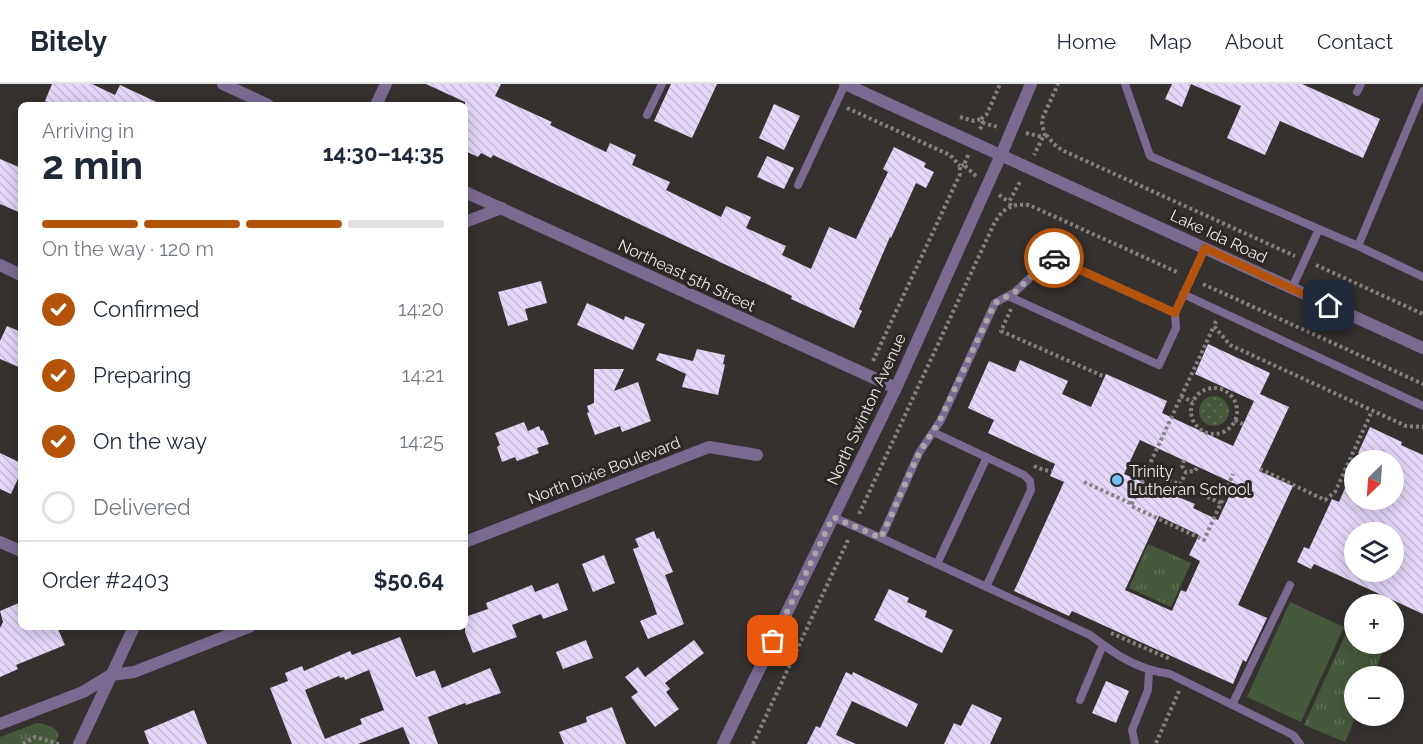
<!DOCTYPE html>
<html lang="en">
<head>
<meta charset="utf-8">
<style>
  :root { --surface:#fff; --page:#f6f6f7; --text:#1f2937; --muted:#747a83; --line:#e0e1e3; --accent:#b45309 }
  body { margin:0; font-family:Raleway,sans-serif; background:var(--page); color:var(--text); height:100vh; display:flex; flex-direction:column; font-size:22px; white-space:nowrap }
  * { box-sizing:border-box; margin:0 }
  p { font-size:20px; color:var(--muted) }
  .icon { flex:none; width:33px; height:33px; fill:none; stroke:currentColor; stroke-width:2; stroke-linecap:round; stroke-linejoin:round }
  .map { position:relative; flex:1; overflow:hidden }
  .drawer { position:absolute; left:18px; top:18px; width:450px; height:528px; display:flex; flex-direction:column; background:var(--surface); border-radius:9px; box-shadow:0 3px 15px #0003 }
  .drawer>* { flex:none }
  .needle { width:39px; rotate:205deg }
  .fabs { position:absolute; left:1344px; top:366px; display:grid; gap:12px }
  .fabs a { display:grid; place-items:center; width:60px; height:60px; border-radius:50%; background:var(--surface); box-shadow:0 3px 15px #0003; font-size:30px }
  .pin { position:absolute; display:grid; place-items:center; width:51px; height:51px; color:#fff; margin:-26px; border-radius:12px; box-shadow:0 3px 9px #0006 }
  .courier { position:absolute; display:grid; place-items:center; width:60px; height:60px; margin:-30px; border:4px solid #b45309; border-radius:50%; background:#fff; color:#222; box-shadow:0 2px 8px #0007 }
  .head em { font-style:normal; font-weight:700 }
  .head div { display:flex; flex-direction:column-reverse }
  .head { display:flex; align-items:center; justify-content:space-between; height:102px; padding:0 24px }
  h1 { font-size:39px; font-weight:700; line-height:45px }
  .bar { display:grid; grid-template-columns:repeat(4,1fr); gap:9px 6px; align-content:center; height:72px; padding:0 24px }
  .bar i { height:8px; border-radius:4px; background:var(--line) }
  .bar .selected { background:var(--accent) }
  .bar p { grid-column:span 4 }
  .line { display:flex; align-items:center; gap:15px; padding:0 24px; border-top:2px solid var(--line) }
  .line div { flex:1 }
  ol { padding:0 24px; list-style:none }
  li { display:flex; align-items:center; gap:18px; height:66px }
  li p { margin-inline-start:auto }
  li .icon { padding:6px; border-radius:50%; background:var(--accent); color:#fff; stroke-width:4 }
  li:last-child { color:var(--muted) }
  li i { width:33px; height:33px; border:3px solid var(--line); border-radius:50% }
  header { display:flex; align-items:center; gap:36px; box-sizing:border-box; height:84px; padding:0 30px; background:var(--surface); border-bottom:2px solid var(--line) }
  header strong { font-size:28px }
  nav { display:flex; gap:33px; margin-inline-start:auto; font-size:21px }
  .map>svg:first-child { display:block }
  .grass { fill:url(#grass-dots) }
  .park { fill:url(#park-tufts) }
  .pitch { fill:#46593b }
  .building { fill:url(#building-back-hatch); fill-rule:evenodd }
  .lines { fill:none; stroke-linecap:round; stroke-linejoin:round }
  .path { stroke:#858180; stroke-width:4; stroke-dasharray:3 3; stroke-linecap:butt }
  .service { stroke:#7a6a92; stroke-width:8 }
  .minor { stroke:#7a6a92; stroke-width:12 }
  .tertiary { stroke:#7a6a92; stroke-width:12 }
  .done { stroke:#aba7a6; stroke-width:6; stroke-dasharray:0 10.8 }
  .route { stroke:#b45309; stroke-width:8 }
  .poi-dot { fill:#70c1f4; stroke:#2b2725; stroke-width:2 }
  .labels { text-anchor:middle; stroke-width:6; stroke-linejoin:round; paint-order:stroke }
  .street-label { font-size:16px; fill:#eae7e6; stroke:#2b2725 }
  .poi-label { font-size:16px; fill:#eae7e6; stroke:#2b2725; text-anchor:start }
</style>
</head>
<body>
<header>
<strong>Bitely</strong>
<nav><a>Home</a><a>Map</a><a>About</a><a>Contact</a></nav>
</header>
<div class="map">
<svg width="1423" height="660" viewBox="0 0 1423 660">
  <defs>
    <pattern id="grass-dots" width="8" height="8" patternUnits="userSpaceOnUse" patternTransform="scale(1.5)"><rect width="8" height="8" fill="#46593b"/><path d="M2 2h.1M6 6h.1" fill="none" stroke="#617157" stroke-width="1.8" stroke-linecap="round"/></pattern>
    <pattern id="park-tufts" width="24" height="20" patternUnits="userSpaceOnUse" patternTransform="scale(1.5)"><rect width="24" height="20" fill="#46593b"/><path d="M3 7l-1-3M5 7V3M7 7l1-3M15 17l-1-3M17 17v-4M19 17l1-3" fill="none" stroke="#617157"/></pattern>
    <pattern id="building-back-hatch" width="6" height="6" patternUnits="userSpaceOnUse" patternTransform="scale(1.5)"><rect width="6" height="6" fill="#e4d7f9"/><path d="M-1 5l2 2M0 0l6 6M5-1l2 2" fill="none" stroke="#c4bad5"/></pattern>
  </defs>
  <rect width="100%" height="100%" fill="#35312f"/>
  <path class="grass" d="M1199 327a15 15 0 1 1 30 0a15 15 0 1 1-30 0Z"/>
  <path class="park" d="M1148,460L1191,479L1171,523L1129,504Z
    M1350,541L1354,543V560H1386L1373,592H1354V632H1356L1345,658L1304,641Z
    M37,639C46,641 54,641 59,650L55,660H0V653Z"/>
  <path class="pitch" d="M1290,518L1344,543L1301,638L1247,613Z"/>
  <path class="building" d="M52,0H92L115,11L120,1L163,21H54L45,17Z
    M426,0H501L495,12L552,38L550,41L606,68L610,59L636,71L632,81L670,98L666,106L721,133L726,122L751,133L746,144L786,162L782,171L811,185L829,143L856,155L888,88L883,85L894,63L926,79L924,83L934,88L926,104L916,99L891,154L890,153L859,225L862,227L854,244L791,215L792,212L493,71L491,74L481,69L478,73L465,67V18Z
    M671,0H717L692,54L654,37Z
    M1172,0H1302L1380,35L1363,74L1280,37L1265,71L1227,54L1241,22L1191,0L1182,23L1165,15Z
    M774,20L800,32L784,66L759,54Z
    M767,72L794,84L784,105L757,93Z
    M0,75L21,84V129L0,120Z
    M541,197L547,219L525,225L528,236L508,242L498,208Z
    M587,219L624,236L625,232L645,240L633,266L577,241Z
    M7,242L21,248V284L0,275V257Z
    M1208,260L1270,289L1260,310L1289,323L1259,387L1293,402L1238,521L1267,534L1246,578L1243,576L1233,600L1072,527L1069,532L1014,507L1064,398L1050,392L1055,380L988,349L994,336L968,324L989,277L1015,288L1020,276L1068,297L1062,310L1091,323L1106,290L1167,317L1162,329L1233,362L1254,317L1195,290ZM1140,356L1235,400L1218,436L1193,424L1195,420L1124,390ZM1159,432L1199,451L1189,471L1200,477L1186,508L1181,506L1172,527L1125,506Z
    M697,265L725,271L723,280L725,281L718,311L682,303L686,290L656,276L659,269L693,277Z
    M594,285H624L614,307L638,298L651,337L622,348L620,342L595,351L587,329L589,328L587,322L594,319Z
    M524,338L528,347L539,342L541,347L543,346L549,360L537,364L539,369L517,377L515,373L502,378L497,363L500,361L495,349Z
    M1370,343L1402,358L1401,361L1423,371V530L1314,480L1311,485L1297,478L1304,463L1309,465L1332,415L1339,418L1354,383V416H1394V376H1358L1360,371L1358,369ZM1354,448H1394V488H1354Z
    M0,369L21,379V388L11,410L0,405Z
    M654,447L657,455L659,454L673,488L665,491L684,540L648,555L640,537L657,530L633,465L639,463L635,455Z
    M604,471L615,499L593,508L582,480Z
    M558,499L568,526L543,535L541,530L512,541L517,553L473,569L465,548V533L488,525L486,519L532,501L535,508Z
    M889,505L909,514L907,518L927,527L925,533L953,546L942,569L874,536Z
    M21,518V543H57L65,561L16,581L18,585L0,593V544L3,538L0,527Z
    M400,553L416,593L435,586L442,604L490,584L501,609L466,621L465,619L428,633L438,660H410L403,643L358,660H292L270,604L288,597L285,589L302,582L304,587L350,567L352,571ZM369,586L384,626L360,635L362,640L325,655L305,606L339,592L340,594L344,593L345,596Z
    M586,556L593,574L563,585L556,568Z
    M694,556L704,569L665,599L670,605L666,608L679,625L655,643L631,613L638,608L625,593L638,583L645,593Z
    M846,588L852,591L853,588L918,620L907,643L852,617L836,651L856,660H807L816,642L820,644Z
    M1106,597L1129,607L1116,639L1092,629Z
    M972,620L1002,634L990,660H944L954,639L961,642Z
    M612,623L626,660H564L559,648L587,638L586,633Z
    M194,626L207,660H149L144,647Z"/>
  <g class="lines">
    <path class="path" d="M847,24L950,71L960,82
      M960,33L974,37L981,35L983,39
      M981,35L987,30L1000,0
      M980,45L983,39L998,43
      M1026,49L1043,53L1034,71
      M1046,51L1056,62L1064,67L1295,172
      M1045,52L1042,40L1043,33L1058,0
      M968,71L964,81L977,93
      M999,111L1009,118
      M1011,122L1009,118L1021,96
      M1316,181L1423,230
      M1203,200L1423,300
      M1011,225L1001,247L1105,293
      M1216,237L1214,242L1230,261L1406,342L1423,343
      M873,277L960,90V82L964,81
      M1191 327a23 23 0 1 1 46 0a23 23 0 1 1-46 0Z
      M1181,312L1193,318
      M1235,336L1243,340
      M1184,376L1182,382L1186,388
      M1133,380L1147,386L1214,242
      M1034,382L1043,386L1052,387
      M1260,385L1325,416L1335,408L1372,327
      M1147,386L1221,419L1204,456L1131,422Z
      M1084,398L1132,420
      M1180,401L1186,388L1195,387L1198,382
      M1221,419L1233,390
      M859,430L993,142C1001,126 1010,119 1029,121L1179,189
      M1111,549L1170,575
      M1156,659L1179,607
      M23,660L35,653L59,660
      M753,660L849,454"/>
    <path class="service" d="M1125,0L1150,72L1358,162L1423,7
      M1357,8L1361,0
      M647,31L662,0
      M798,101L845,0
      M1358,162L1423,193
      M1292,204L1319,145
      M1183,210L1423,322
      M1008,212L1159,281L1176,244L1175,229L1205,164
      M933,348L1024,391L1030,397L1031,406L986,503
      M833,433L881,454L919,369L941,336L995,219L1015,208L1035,189L1047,171L1175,229
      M881,454L1090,551C1116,571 1136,585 1170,590L1293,651L1300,660
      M937,480L987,373
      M1080,616L1103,561
      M1232,621L1290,501
      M1135,660L1132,646L1148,606L1149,587"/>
    <path class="minor" d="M223,0L268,21
      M1001,71L1031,0
      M465,108L896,304
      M465,138L502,124
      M0,181L21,191
      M0,458L21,467
      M465,458L709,363L757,371
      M0,640L83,608L111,591L134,588L249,543"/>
    <path class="tertiary" d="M845,0L1423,264
      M376,21L386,0
      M79,660L134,543
      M723,660L896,304L1001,71"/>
  </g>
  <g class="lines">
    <path class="done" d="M773,557L833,433L881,454L919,369L940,336L995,219L1015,208L1035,189L1047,171L1054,174"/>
    <path class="route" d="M1054,174L1175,229L1205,164L1329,222"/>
  </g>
  <circle class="poi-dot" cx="1117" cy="396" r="6"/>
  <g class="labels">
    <g class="street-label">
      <text transform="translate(1219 152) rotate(25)" y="6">Lake Ida Road</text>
      <text transform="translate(687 191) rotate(25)" y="6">Northeast 5th Street</text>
      <text transform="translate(866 325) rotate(-65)" y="6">North Swinton Avenue</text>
      <text transform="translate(604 386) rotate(-21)" y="6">North Dixie Boulevard</text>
    </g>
    <g class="poi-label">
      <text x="1129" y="393">Trinity<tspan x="1129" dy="18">Lutheran School</tspan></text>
    </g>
  </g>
</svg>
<div class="fabs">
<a><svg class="needle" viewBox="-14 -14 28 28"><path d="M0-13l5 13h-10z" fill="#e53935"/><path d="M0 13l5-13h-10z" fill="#747a83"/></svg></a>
<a><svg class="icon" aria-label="layers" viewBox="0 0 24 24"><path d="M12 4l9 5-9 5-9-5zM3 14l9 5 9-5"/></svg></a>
<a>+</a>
<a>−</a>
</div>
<div class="pin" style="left:773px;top:557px;background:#ea580c"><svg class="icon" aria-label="bag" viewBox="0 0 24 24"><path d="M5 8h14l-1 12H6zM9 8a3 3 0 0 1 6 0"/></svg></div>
<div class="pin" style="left:1329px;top:222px;background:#1f2937"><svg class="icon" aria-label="home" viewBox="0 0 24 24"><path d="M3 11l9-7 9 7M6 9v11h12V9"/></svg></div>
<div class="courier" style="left:1054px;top:174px"><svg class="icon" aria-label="car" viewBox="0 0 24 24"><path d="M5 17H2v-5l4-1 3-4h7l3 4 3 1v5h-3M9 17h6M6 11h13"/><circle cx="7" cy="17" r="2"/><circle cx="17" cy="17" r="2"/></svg></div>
<section class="drawer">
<div class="head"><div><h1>2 min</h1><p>Arriving in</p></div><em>14:30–14:35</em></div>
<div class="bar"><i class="selected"></i><i class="selected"></i><i class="selected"></i><i></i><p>On the way · 120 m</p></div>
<ol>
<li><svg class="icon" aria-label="check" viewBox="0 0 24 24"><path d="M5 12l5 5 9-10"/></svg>Confirmed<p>14:20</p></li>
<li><svg class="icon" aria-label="check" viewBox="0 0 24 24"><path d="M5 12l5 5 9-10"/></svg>Preparing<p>14:21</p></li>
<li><svg class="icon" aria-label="check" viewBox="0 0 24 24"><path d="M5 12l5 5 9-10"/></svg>On the way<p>14:25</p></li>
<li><i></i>Delivered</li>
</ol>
<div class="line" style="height:78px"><div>Order #2403</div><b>$50.64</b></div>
</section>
</div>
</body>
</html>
